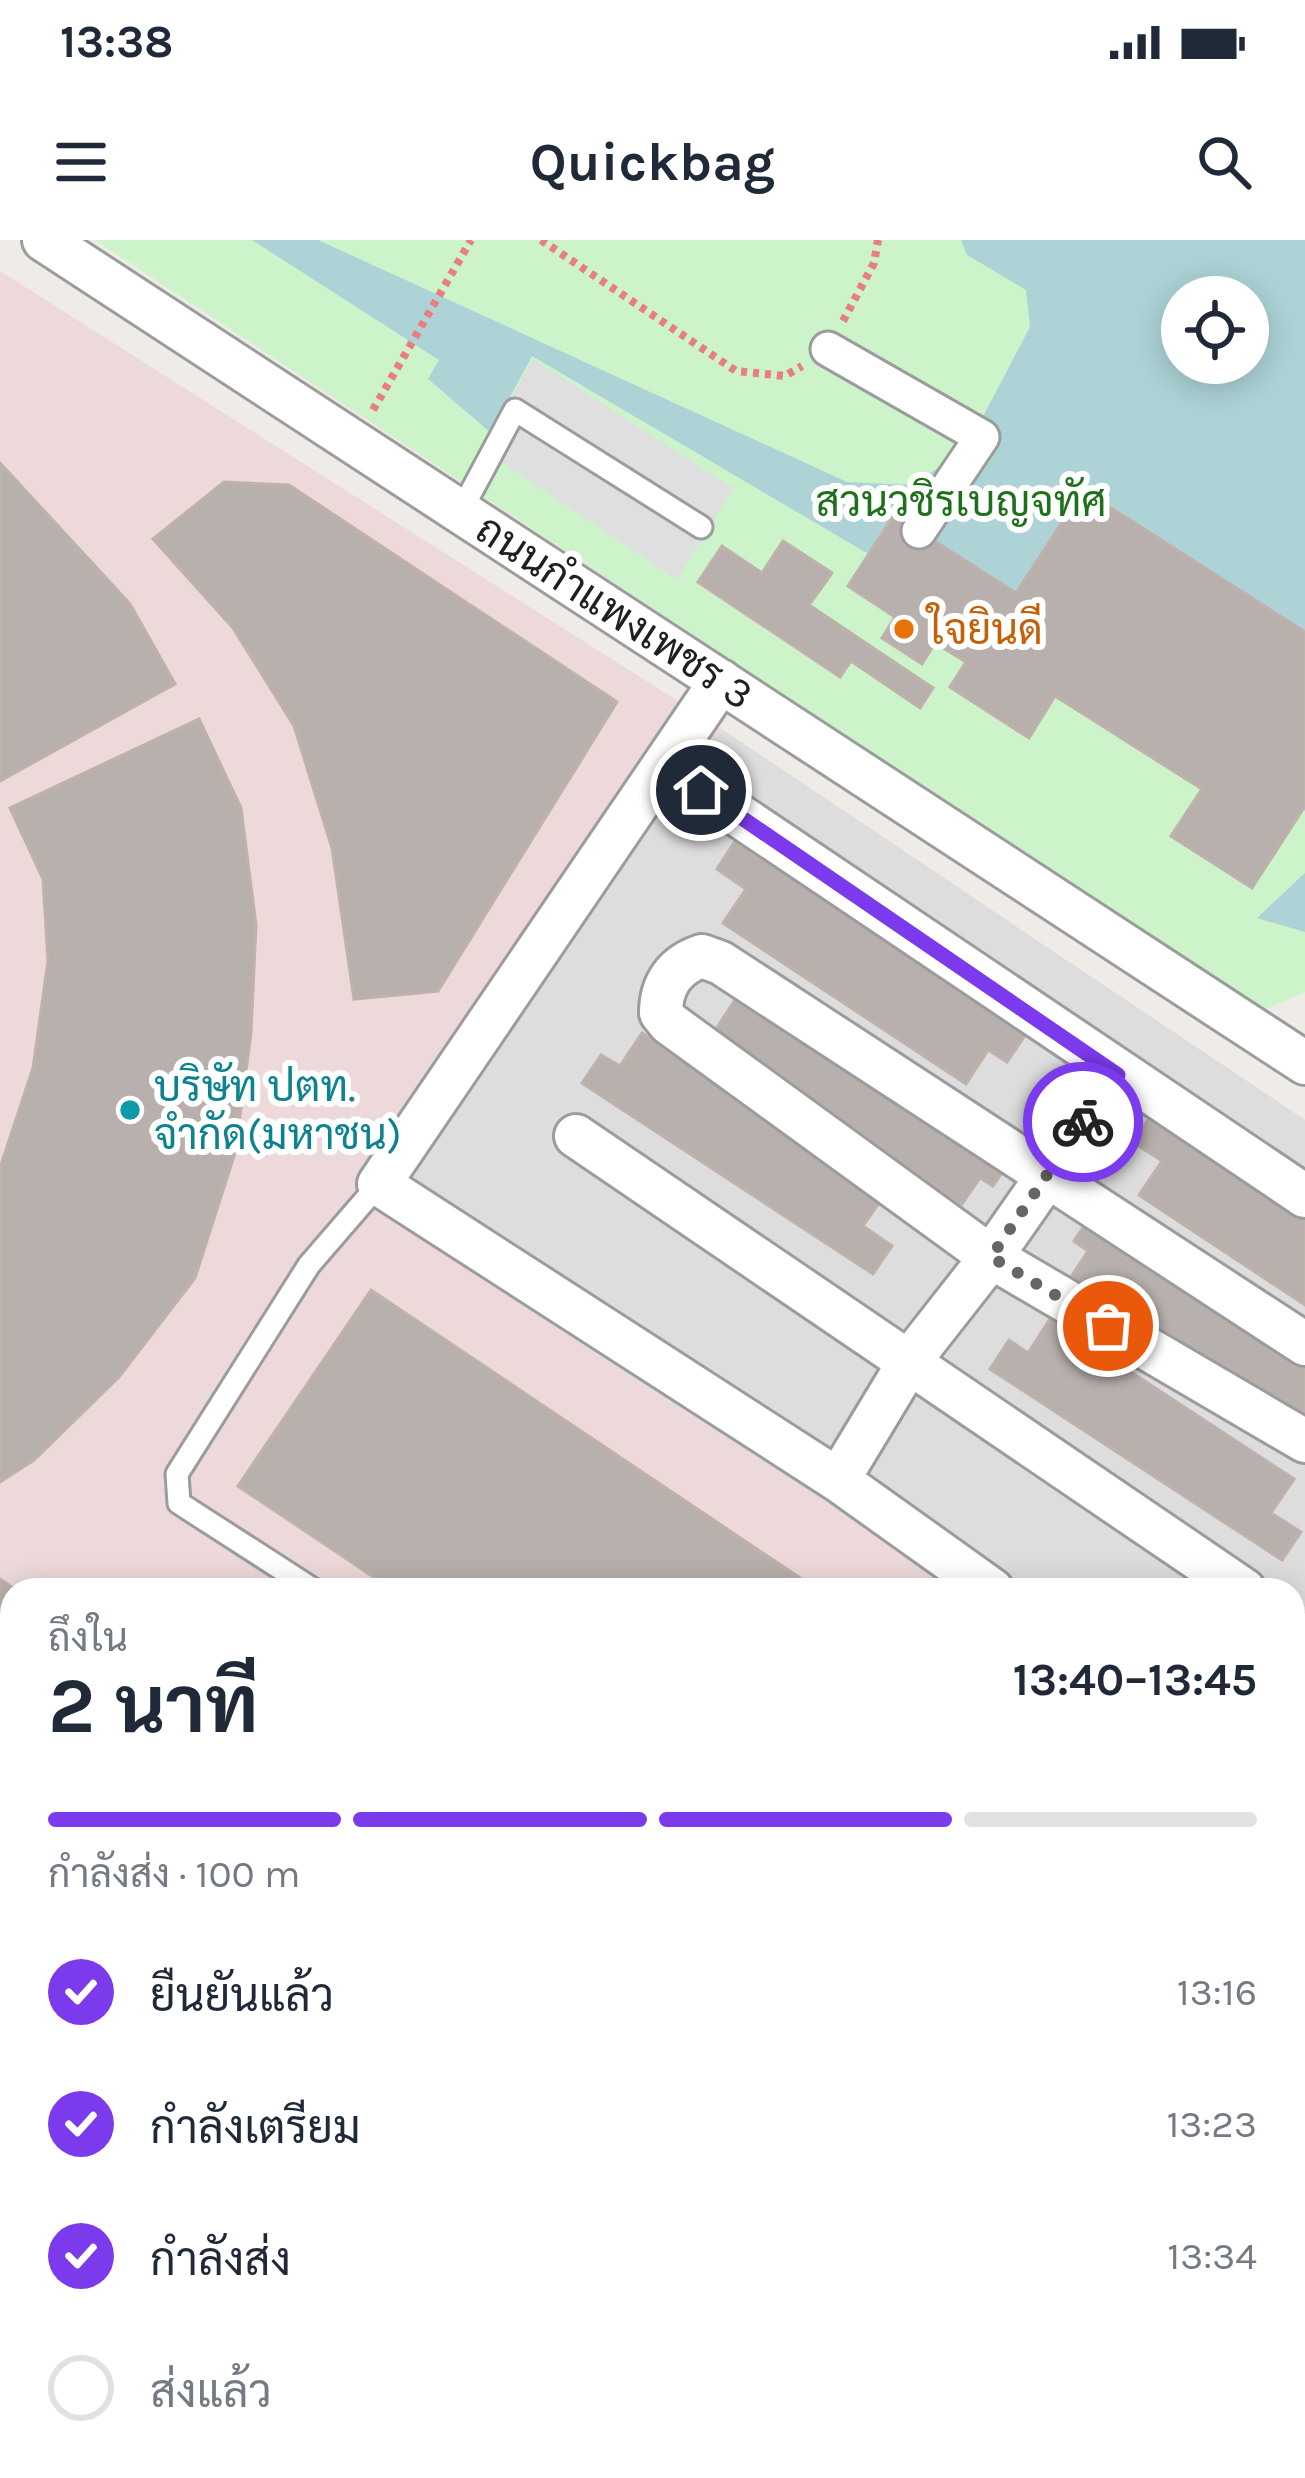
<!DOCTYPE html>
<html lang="th">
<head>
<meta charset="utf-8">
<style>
  :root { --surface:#fff; --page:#f2f2f3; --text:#1f2937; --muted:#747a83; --line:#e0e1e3; --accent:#7c3aed }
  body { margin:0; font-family:Karla,Sarabun,sans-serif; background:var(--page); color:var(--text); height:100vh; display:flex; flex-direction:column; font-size:45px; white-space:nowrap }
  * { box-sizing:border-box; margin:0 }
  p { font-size:39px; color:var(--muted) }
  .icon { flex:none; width:66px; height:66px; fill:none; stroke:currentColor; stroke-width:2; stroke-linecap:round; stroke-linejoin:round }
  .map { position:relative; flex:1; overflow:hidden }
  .side { position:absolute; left:0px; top:1338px; width:1305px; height:900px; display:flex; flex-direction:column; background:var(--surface); border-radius:36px 36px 0 0; box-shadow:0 6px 30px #0003 }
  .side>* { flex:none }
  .controls { position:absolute; left:1161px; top:36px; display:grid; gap:24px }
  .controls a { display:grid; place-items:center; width:108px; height:108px; border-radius:50%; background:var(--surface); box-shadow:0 6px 30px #0003; font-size:60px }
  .pin { position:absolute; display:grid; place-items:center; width:102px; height:102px; color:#fff; margin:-51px; border:6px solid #fff; border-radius:50%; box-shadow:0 3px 12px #0007 }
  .courier { position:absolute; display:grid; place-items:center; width:120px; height:120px; margin:-60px; border:9px solid #7c3aed; border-radius:50%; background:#fff; color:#222; box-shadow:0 3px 15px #0007 }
  .summary em { font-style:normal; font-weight:700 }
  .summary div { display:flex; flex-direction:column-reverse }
  .summary { display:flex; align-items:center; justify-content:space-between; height:204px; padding:0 48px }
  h1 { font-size:78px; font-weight:700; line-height:90px }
  .bar { display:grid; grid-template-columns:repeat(4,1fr); gap:18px 12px; align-content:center; height:144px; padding:0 48px }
  .bar i { height:15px; border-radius:9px; background:var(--line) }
  .bar .active { background:var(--accent) }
  .bar p { grid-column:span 4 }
  ol { padding:0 48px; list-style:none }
  li { display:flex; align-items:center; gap:36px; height:132px }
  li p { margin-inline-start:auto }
  li .icon { padding:12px; border-radius:50%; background:var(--accent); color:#fff; stroke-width:4 }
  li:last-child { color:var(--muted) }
  li i { width:66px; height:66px; border:6px solid var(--line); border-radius:50% }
  .status { display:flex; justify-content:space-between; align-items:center; height:84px; padding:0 60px; background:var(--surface); direction:ltr }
  .status svg { height:33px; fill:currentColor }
  header { display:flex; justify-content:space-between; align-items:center; height:156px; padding:0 48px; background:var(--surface); font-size:54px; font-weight:700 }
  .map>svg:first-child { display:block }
  .residential { fill:#ddd }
  .commercial { fill:#edd9da }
  .park { fill:#ccf3ca; fill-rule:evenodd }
  .parking { fill:#dfdfdf }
  .water { fill:#add3d7; fill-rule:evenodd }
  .building { fill:#b8b0ad; stroke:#bfb1ab; stroke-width:3 }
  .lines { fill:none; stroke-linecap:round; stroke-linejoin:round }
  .service-casing { stroke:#9c9c9c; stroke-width:27 }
  .pedestrian-casing { stroke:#9c9c9c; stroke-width:39 }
  .minor-casing { stroke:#9c9c9c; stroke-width:48 }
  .path { stroke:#e87e81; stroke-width:8; stroke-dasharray:6 6; stroke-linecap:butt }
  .service { stroke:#fff; stroke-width:21 }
  .pedestrian { stroke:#fff; stroke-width:33 }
  .minor { stroke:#fff; stroke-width:42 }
  .done { stroke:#686665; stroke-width:12; stroke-dasharray:0 21.6 }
  .route { stroke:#7c3aed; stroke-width:15 }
  .food-dot { fill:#e8710a; stroke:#fff; stroke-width:4.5 }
  .culture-dot { fill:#0f9aa8; stroke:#fff; stroke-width:4.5 }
  .labels { text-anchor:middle; stroke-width:12; stroke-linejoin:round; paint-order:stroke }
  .park-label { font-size:42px; fill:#1e711a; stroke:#fff }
  .street-label { font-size:42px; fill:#1f1f1f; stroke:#fff }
  .food-label { font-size:42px; fill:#c56008; stroke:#fff; text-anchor:start }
  .culture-label { font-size:42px; fill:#0d838f; stroke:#fff; text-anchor:start }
</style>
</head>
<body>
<div class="status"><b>13:38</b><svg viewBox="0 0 49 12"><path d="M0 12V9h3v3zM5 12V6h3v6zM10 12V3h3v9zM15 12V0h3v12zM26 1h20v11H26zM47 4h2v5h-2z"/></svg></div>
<header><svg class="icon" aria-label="menu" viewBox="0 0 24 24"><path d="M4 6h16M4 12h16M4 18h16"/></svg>Quickbag<svg class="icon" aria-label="search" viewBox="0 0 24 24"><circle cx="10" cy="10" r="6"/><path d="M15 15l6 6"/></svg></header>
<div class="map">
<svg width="1305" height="2238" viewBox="0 0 1305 2238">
  <rect width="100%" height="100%" fill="#efebe7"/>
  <path class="residential" d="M725,491L1305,880V2188L1293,2180V1350H958L388,977L374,932L703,500Z"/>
  <path class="commercial" d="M0,31L725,491L703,500L374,933L388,977L958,1350H12V2225L0,2218Z
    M1293,2180L1305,2188V2238H32L13,2226H1293Z"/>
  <path class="park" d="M95,0H1305V752L1262,771ZM1182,57H1248V123H1182Z"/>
  <path class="parking" d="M533,119L733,248L677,340L482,209Z"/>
  <path class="water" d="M252,0H318L847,242L914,245L967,207L1030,87L1026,50L967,15L961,0H1305V571L532,116L491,193L428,139L439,120ZM1182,57H1248V123H1182Z
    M1305,633V692L1257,678Z"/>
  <path class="building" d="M0,223L130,364L175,444L0,541Z
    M224,242L289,245L617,462L438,751L354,759L332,608L294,486L233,388L153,299Z
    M1083,250L1305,392V566L1252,648L1171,596L1202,549L1055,456L1029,498L950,447L966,422L935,403L922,424L882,398L895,377L848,346L894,275L1016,353Z
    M783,301L832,333L809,365L933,448L920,468L851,421L840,437L698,342L722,306L762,333Z
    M199,479L241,568L256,685L251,793L235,913L195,1038L119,1137L34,1220L0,1242V928L33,828L48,721L43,639L10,568Z
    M735,601L1026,794L1007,822L988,810L966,844L723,683L746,649L717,629Z
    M745,745L1011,919L993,946L980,938L962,964L710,798Z
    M642,793L886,953L863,986L892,1006L873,1034L582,843L601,815L620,826Z
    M1152,874L1305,976V1065L1139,955L1162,921L1133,902Z
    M1090,977L1305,1118V1190L1071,1037L1088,1011L1074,1001Z
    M371,1050L818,1350H393L238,1246Z
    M1050,1079L1294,1239L1271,1273L1301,1292L1282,1320L990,1129L1009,1100L1028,1113Z
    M0,1339L16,1350L0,1387Z
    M432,2226H692L684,2238H450Z
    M802,2226H975L993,2238H793Z
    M1093,2226H1289L1305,2238H1111Z"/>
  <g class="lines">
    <defs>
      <path id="service" d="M462,269L515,170L701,287
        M314,1350L179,1263L177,1234L309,1025L379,944
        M1293,1661L1305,1669
        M0,1849L12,1842
        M0,2020L12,2027
        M0,2083L12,2064
        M1293,2202L1305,2210
        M328,2226L346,2238
        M1037,2226L1056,2238
        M743,2238L750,2226"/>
      <path id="pedestrian" d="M828,109L982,197L919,291"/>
      <path id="minor" d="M44,0L1305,823
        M721,441L379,944L838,1240L992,1350
        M701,550L1305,956
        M576,896L1244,1350
        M1305,1104L721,723L702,716C675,725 661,744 661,773L669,783L991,1017L1305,1201
        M838,1240L911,1119L991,1017L1118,835
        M1293,1413L1305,1396
        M1293,1554L1305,1562
        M1293,1893L1305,1875
        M1293,2113L1305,2121
        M0,2131L12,2138
        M141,2226L158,2238"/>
    </defs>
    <use href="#service" class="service-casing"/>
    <use href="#pedestrian" class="pedestrian-casing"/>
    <use href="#minor" class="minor-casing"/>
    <path class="path" d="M541,0L736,131L785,136L802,126
      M843,81L874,23L878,0
      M373,170L471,0"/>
    <use href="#service" class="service"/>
    <use href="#pedestrian" class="pedestrian"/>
    <use href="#minor" class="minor"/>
  </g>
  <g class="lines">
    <path class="done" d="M1083,882L991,1017L1108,1086"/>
    <path class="route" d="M701,550L1118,835L1083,882"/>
  </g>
  <circle class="food-dot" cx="904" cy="389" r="12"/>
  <circle class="culture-dot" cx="130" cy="870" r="12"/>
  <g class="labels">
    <g class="park-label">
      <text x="961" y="276">สวนวชิรเบญจทัศ</text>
    </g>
    <g class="street-label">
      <text transform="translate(615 371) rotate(33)" y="15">ถนนกำแพงเพชร 3</text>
    </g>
    <g class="food-label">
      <text x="928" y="404">ใจยินดี</text>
    </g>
    <g class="culture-label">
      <text x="154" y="861">บริษัท ปตท.<tspan x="154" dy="48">จำกัด(มหาชน)</tspan></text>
    </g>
  </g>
</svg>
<div class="controls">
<a><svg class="icon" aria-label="locate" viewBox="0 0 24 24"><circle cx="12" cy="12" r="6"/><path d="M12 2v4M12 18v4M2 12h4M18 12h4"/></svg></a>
</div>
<div class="pin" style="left:1108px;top:1086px;background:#ea580c"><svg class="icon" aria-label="bag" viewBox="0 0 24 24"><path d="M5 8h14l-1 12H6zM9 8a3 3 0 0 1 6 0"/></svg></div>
<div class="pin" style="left:701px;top:550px;background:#1f2937"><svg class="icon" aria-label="home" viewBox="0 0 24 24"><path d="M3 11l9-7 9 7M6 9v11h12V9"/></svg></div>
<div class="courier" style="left:1083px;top:882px"><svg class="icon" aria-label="bike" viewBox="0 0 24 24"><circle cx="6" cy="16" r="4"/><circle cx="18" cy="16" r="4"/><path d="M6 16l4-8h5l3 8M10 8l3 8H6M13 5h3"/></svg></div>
<section class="side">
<div class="summary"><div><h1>2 นาที</h1><p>ถึงใน</p></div><em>13:40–13:45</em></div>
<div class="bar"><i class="active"></i><i class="active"></i><i class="active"></i><i></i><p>กำลังส่ง · 100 m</p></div>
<ol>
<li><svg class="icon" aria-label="check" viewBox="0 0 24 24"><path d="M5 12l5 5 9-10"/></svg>ยืนยันแล้ว<p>13:16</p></li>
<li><svg class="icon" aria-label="check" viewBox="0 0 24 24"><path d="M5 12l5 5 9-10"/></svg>กำลังเตรียม<p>13:23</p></li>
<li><svg class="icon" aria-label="check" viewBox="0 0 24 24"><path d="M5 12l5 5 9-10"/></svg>กำลังส่ง<p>13:34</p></li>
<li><i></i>ส่งแล้ว</li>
</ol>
</section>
</div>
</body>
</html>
